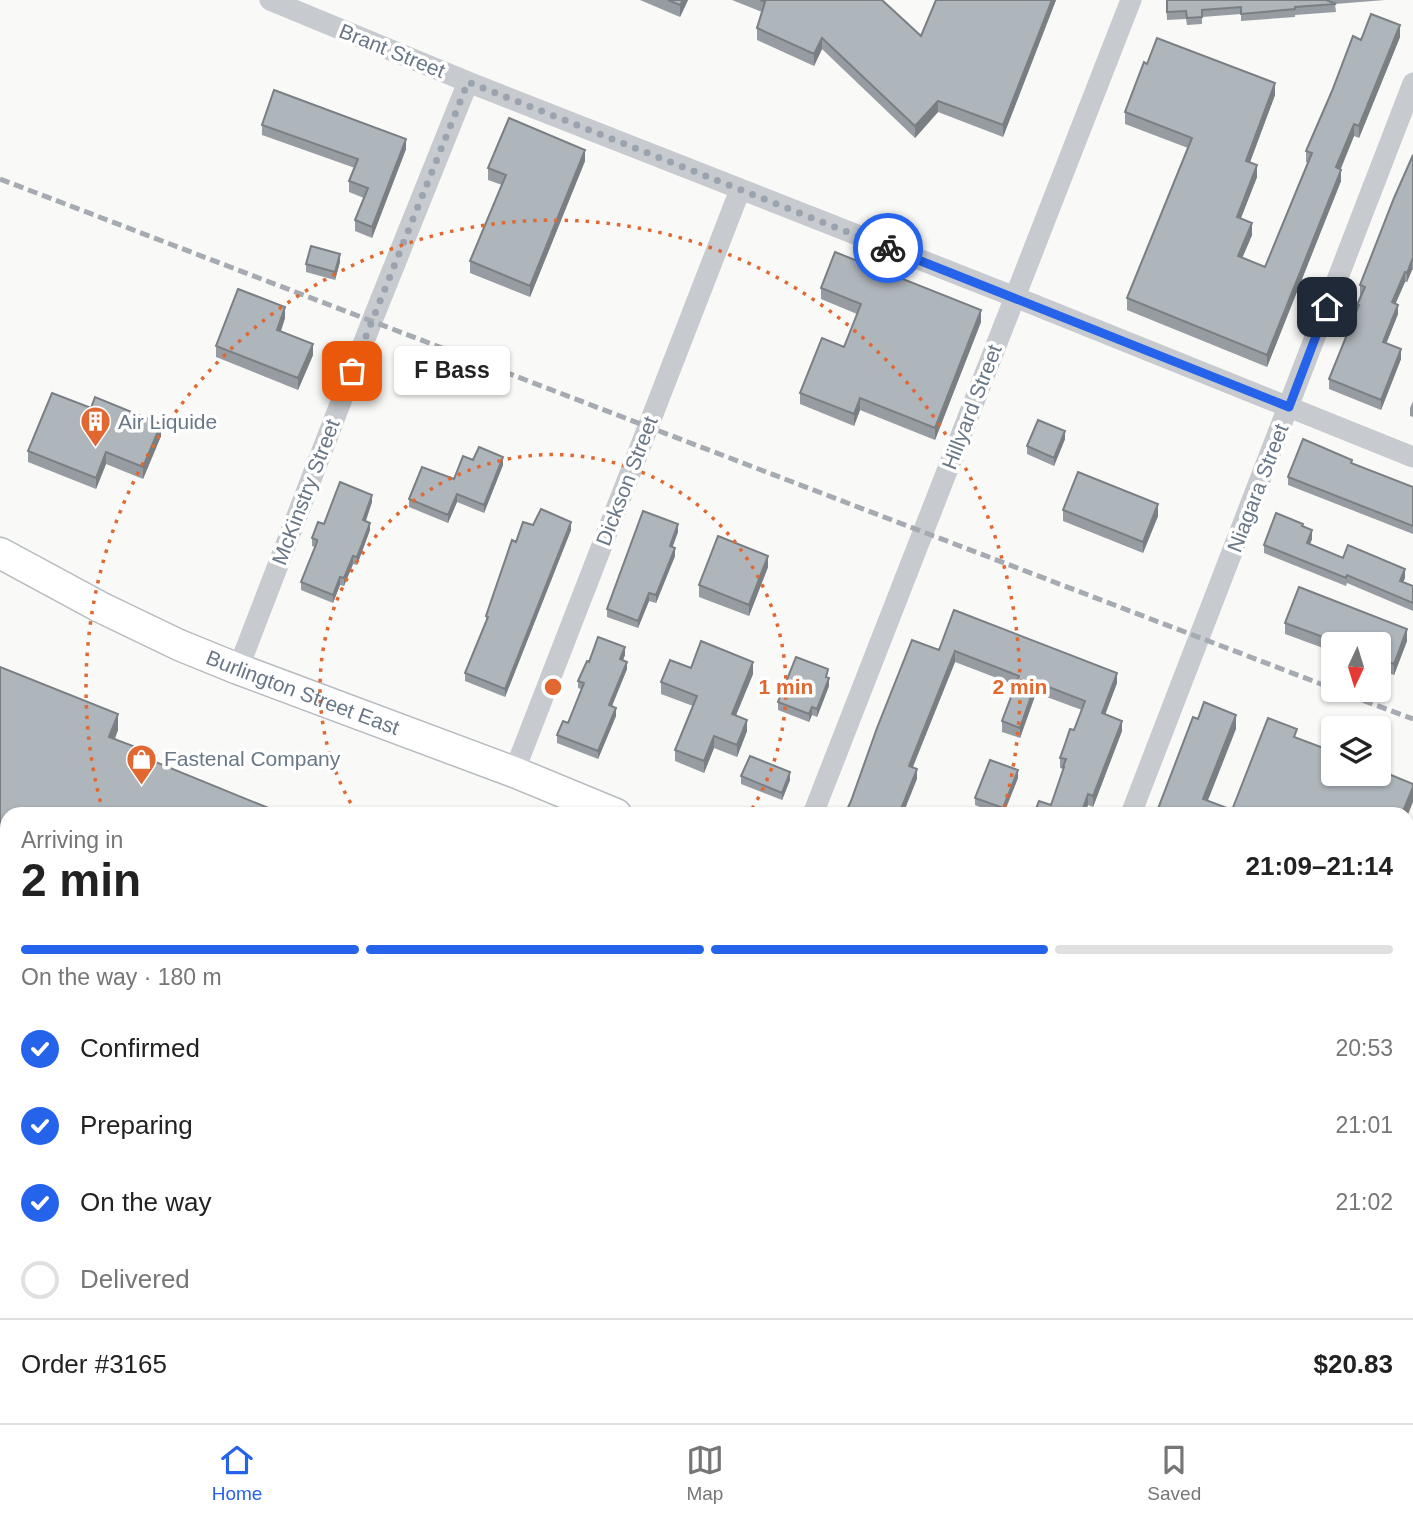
<!DOCTYPE html>
<html lang="en">
<head>
<meta charset="utf-8">
<style>
  :root { --surface:#fff; --page:#f6f6f6; --text:#222; --muted:#767676; --line:#e0e0e0; --accent:#2563eb }
  body { margin:0; font-family:Arial,sans-serif; background:var(--page); color:var(--text); height:100vh; display:flex; flex-direction:column; font-size:26px; white-space:nowrap }
  * { box-sizing:border-box; margin:0 }
  p { font-size:23px; color:var(--muted) }
  .icon { flex:none; width:38px; height:38px; fill:none; stroke:currentColor; stroke-width:2; stroke-linecap:round; stroke-linejoin:round }
  .map { position:relative; flex:1; overflow:hidden }
  .side { position:absolute; left:0px; top:807px; width:1414px; height:618px; display:flex; flex-direction:column; background:var(--surface); border-radius:21px 21px 0 0; box-shadow:0 2px 5px #0004 }
  .side>* { flex:none }
  .needle { width:46px; rotate:184deg }
  .fabs { position:absolute; left:1321px; top:632px; display:grid; gap:14px }
  .fabs a { display:grid; place-items:center; width:70px; height:70px; border-radius:7px; background:var(--surface); box-shadow:0 2px 5px #0004; font-size:35px }
  .pin { position:absolute; display:grid; place-items:center; width:60px; height:60px; color:#fff; margin:-30px; border-radius:14px; box-shadow:0 4px 10px #0006 }
  .courier { position:absolute; display:grid; place-items:center; width:70px; height:70px; margin:-35px; border:5px solid #2563eb; border-radius:50%; background:#fff; color:#222; box-shadow:0 2px 9px #0007 }
  .bubble { position:absolute; height:49px; border-radius:7px; background:var(--surface); box-shadow:0 2px 5px #0004; font-size:23px; font-weight:600; line-height:49px; text-align:center }
  .head em { font-style:normal; font-weight:600 }
  .head div { display:flex; flex-direction:column-reverse }
  .head { display:flex; align-items:center; justify-content:space-between; height:119px; padding:0 21px }
  h1 { font-size:46px; font-weight:600; line-height:52px }
  .bar { display:grid; grid-template-columns:repeat(4,1fr); gap:10px 7px; align-content:center; height:84px; padding:0 21px }
  .bar i { height:9px; border-radius:5px; background:var(--line) }
  .bar .active { background:var(--accent) }
  .bar p { grid-column:span 4 }
  .line { display:flex; align-items:center; gap:18px; padding:0 21px; border-top:2px solid var(--line) }
  .line div { flex:1 }
  ol { padding:0 21px; list-style:none }
  li { display:flex; align-items:center; gap:21px; height:77px }
  li p { margin-inline-start:auto }
  li .icon { padding:7px; border-radius:50%; background:var(--accent); color:#fff; stroke-width:4 }
  li:last-child { color:var(--muted) }
  li i { width:38px; height:38px; border:4px solid var(--line); border-radius:50% }
  .tabs { display:flex; justify-content:space-around; align-items:center; height:98px; border-top:2px solid var(--line); background:var(--surface); font-size:19px; color:var(--muted) }
  .tabs a { display:grid; justify-items:center; gap:4px }
  .tabs .active { color:var(--accent) }
  .map>svg:first-child { display:block }
  .lines { fill:none; stroke-linecap:round; stroke-linejoin:round }
  .secondary-casing { stroke:#b7bcc1; stroke-width:33 }
  .minor { stroke:#c7cace; stroke-width:21 }
  .tertiary { stroke:#c7cace; stroke-width:26 }
  .secondary { stroke:#fff; stroke-width:30 }
  .rail { stroke:#a6abb1; stroke-width:5; stroke-dasharray:10 5; stroke-linecap:butt }
  .wall { fill:#969ca1 }
  .shaded-wall { fill:#7a7f83 }
  .building { fill:#aeb5bb; stroke:#7a7f83; stroke-width:2 }
  .done { stroke:#9ba4ae; stroke-width:7; stroke-dasharray:0 12.6 }
  .route { stroke:#2563eb; stroke-width:9 }
  .ring { fill:none; stroke:#e16830; stroke-width:3.5; stroke-dasharray:3.5 7 }
  .labels { text-anchor:middle; stroke-width:7; stroke-linejoin:round; paint-order:stroke }
  .street-label { font-size:21px; fill:#697787; stroke:#fff }
  .poi-label { font-size:21px; fill:#697787; stroke:#fff; text-anchor:start }
  .centre { fill:#e16830; stroke:#fff; stroke-width:3.5 }
  .ring-label { font-size:21px; text-anchor:middle; font-weight:bold; fill:#e16830; stroke:#fff; stroke-width:7; stroke-linejoin:round; paint-order:stroke }
</style>
</head>
<body>
<div class="map">
<svg width="1413" height="1423" viewBox="0 0 1413 1423">
  <rect width="100%" height="100%" fill="#f9f9f7"/>
  <g class="lines">
    <defs>
      <g id="secondary">
        <path id="s1" d="M0,553L100,607L179,645L238,669L514,772L616,814"/>
        <path d="M1407,914L1413,898"/>
        <path d="M1407,1111L1413,1114"/>
        <path d="M1407,1148L1413,1151"/>
      </g>
    </defs>
    <use href="#secondary" class="secondary-casing"/>
    <path class="minor" d="M270,0L468,82L1015,297L1413,457
      M238,669L372,321L468,82
      M514,772L740,190
      M813,814L1131,0
      M1131,814L1413,83
      M1407,1390L1413,1392
      M577,1423L579,1418
      M895,1423L897,1418"/>
    <path class="tertiary" d="M1206,1423L1208,1418"/>
    <use href="#secondary" class="secondary"/>
    <path class="rail" d="M0,179L1334,689
      M1335,690L1413,719"/>
  </g>
  <path class="wall" d="M640,0H688L680,17Z
    M732,0H882L921,36L936,0H1056L1003,137L938,112L915,138L822,49L814,66L757,40V28L762,12Z
    M1166,0H1385L1335,4L1336,12L1295,15V17L1241,21V14L1202,17V24L1187,25L1186,19L1167,20Z
    M1400,37L1359,138L1354,136L1341,169V181L1267,367L1127,310V298L1188,148L1125,124V112L1147,64L1275,95L1250,162L1257,177L1241,218L1252,235L1242,258L1265,267L1308,163L1306,162V151L1361,40Z
    M262,125L406,149L372,238L355,231V220L364,198L349,192V181L355,168L262,135Z
    M1413,155V270H1412L1407,282H1405L1395,304L1398,314L1386,343L1401,359L1381,410L1329,389V379L1357,309V305L1361,295H1360V285Z
    M585,161L530,297L470,273V261L502,185L488,180V168Z
    M340,262L335,280L306,272V264Z
    M821,288L981,322L935,440L860,410L854,426L800,404V393L844,347L857,314L821,299Z
    M285,318L281,331L313,355L298,390L216,357V346Z
    M1413,401V417L1410,416V408Z
    M161,436L143,479L106,464L96,489L28,462V451Z
    M1065,439L1054,466L1027,454V446Z
    M473,460L503,465L484,513L457,502L448,523L409,507V499L454,479Z
    M1352,464L1413,487V534L1288,485V477Z
    M372,502L366,521L370,530L357,565L353,564L344,586L340,585L333,603L301,590V582L315,547L312,546V538L324,524Z
    M1063,510L1158,516L1143,553L1063,521Z
    M533,525L571,530L505,697L465,681V673L486,621V616L516,542Z
    M1303,527L1312,539L1310,544L1343,558L1405,578L1403,582L1413,586V611L1347,583L1346,586L1264,553V545Z
    M678,532L672,547L675,556L656,603L649,601L638,628L607,617V609Z
    M768,567L749,616L699,597V585Z
    M954,610L1117,683L1105,714L1122,731L1093,807L1088,805L1084,814H1034L1051,805L1063,770V769L1060,768V758L1074,730L1082,710L1036,693L1020,738L1002,732V721L1015,685L955,662L913,767L917,779L845,814L939,650Z
    M1285,623L1407,641L1394,675L1379,670V644H1334V652L1285,634Z
    M625,655L623,660L627,669L612,706L616,716L598,759L557,743V735L568,723L581,689L578,688V681L589,662Z
    M0,667L118,730L115,739L133,753L283,814H7V870L0,867Z
    M691,668L753,674L736,715L747,731L737,757L714,748L704,773L675,761V750L693,706L661,694V682Z
    M828,678L829,686L817,717L812,715L809,722L778,710V702Z
    M741,776L790,780L782,800L741,784Z
    M1018,778L1004,814H997L975,805V798Z
    M1413,978V1048L1407,1046V992Z
    M1407,1306L1413,1309V1353L1407,1350Z
    M828,1418H852L850,1423H843Z
    M926,1418H986L984,1423H973L969,1421Z"/>
  <path class="shaded-wall" d="M683,0H688L680,17V5Z
    M1052,0H1056L1003,137V125Z
    M1400,25V37L1359,138V126Z
    M822,38V49L814,66V54Z
    M1275,83V95L1246,173V161Z
    M938,101V112L915,138V126Z
    M1354,124V136L1336,179V167Z
    M406,139V149L372,238V227Z
    M585,150V161L530,297V286Z
    M1257,165V177L1237,228V217Z
    M1341,170V181L1267,367V355Z
    M1252,223V235L1238,268V256Z
    M340,254V262L335,280V272Z
    M1412,260V270L1407,282V273Z
    M1405,272V282L1392,312V302Z
    M1398,305V314L1383,352V342Z
    M285,307V318L277,342V330Z
    M981,310V322L935,440V428Z
    M313,344V355L298,390V378Z
    M1401,349V359L1381,410V400Z
    M860,398V410L854,426V414Z
    M161,424V436L143,479V467Z
    M1065,431V439L1054,466V458Z
    M106,452V464L96,489V478Z
    M503,457V465L484,513V505Z
    M457,494V502L448,523V515Z
    M372,495V502L363,528V520Z
    M1158,504V516L1143,553V542Z
    M571,522V530L505,697V689Z
    M370,523V530L357,565V557Z
    M678,524V532L670,554V546Z
    M1312,530V539L1307,551V543Z
    M675,548V556L656,603V595Z
    M353,556V564L344,586V578Z
    M768,556V567L749,616V605Z
    M1405,569V578L1400,589V581Z
    M340,577V585L333,603V595Z
    M649,593V601L638,628V621Z
    M1407,629V641L1394,675V664Z
    M625,647V655L620,667V659Z
    M955,651V662L909,776V766Z
    M627,662V669L609,713V705Z
    M753,662V674L732,725V714Z
    M1117,673V683L1102,723V713Z
    M829,678V686L817,717V709Z
    M1036,682V693L1020,738V728Z
    M812,707V715L809,722V714Z
    M616,708V716L598,759V751Z
    M118,714V730L109,752V737Z
    M1236,715V729L1203,813V799Z
    M747,720V731L737,757V745Z
    M1122,721V731L1093,807V796Z
    M714,736V748L704,773V761Z
    M917,769V779L903,814H899Z
    M1018,770V778L1003,814V808Z
    M790,772V780L782,800V793Z
    M1413,787V802L1407,817V814H1402Z
    M1088,794V805L1084,814H1081Z
    M7,1280V1290L0,1308V1298Z
    M333,1418H339L337,1423H331Z
    M821,1418H825L823,1423H819Z
    M1165,1418H1168L1166,1423H1163Z"/>
  <path class="building" d="M668,0H683L680,5Z
    M760,0H882L921,36L936,0H1052L1003,125L938,101L915,126L822,38L814,54L757,28L765,2Z
    M1167,0H1326L1336,4L1295,7V9L1241,14V7L1202,10V17L1187,18L1186,11L1167,12Z
    M1371,14L1400,25L1359,126L1354,124L1336,167L1341,170L1267,355L1127,298L1192,138L1125,112L1144,62L1147,64L1157,38L1275,83L1246,161L1257,165L1237,217L1252,223L1238,256L1265,267L1312,153L1306,151L1332,91L1353,36L1361,40Z
    M274,90L406,139L372,227L355,220L368,188L349,181L358,159L262,125Z
    M509,118L585,150L530,286L470,261L506,175L488,168Z
    M1413,155V261L1412,260L1407,273L1405,272L1392,302L1398,305L1383,342L1401,349L1381,400L1329,379L1359,305H1357L1365,287L1360,285L1394,198Z
    M311,246L340,254L335,272L306,264Z
    M835,252L981,310L935,428L860,398L854,414L800,393L822,338L844,347L861,304L821,288Z
    M238,289L285,307L277,330L313,344L298,378L216,346Z
    M52,393L91,408L95,397L161,424L143,467L106,452L96,478L28,451Z
    M1038,420L1065,431L1054,458L1027,446Z
    M1303,439L1352,460L1351,463L1413,487V526L1288,477Z
    M479,447L503,457L484,505L457,494L448,515L409,499L422,467L454,479L463,456L473,460Z
    M1078,472L1158,504L1143,542L1063,510Z
    M340,482L372,495L363,520L370,523L357,557L353,556L344,578L340,577L333,595L301,582L317,542V540L312,538L318,522L324,524Z
    M541,509L571,522L505,689L465,673L488,617L486,616L512,540L516,542L523,522L533,525Z
    M643,511L678,524L670,546L675,548L656,595L649,593L638,621L607,609Z
    M1276,513L1303,524L1302,526L1312,530L1307,543L1343,558L1348,545L1405,569L1400,581L1413,586V603L1347,575L1346,578L1264,545Z
    M718,536L768,556L749,605L699,585Z
    M1299,587L1407,629L1394,664L1379,658V644H1342L1285,623Z
    M954,610L1117,673L1102,713L1122,721L1093,796L1088,794L1081,814H1034L1039,801L1051,805L1064,767H1063L1066,759L1060,758L1065,744L1070,729L1074,730L1085,701L1036,682L1020,728L1002,721L1019,676L955,651L909,766L917,769L899,814H845L851,801L877,728L912,640L939,650Z
    M598,637L625,647L620,659L627,662L609,705L616,708L598,751L557,735L563,721L568,723L584,683L578,681L587,661L589,662Z
    M701,641L753,662L732,714L747,720L737,745L714,736L704,761L675,750L697,696L661,682L670,660L691,668Z
    M796,657L828,669L826,677L829,678L817,709L812,707L809,714L778,702Z
    M0,667L118,714L109,737L133,746L131,752L283,814H122L108,808L106,814H7V854L0,852Z
    M1204,702L1236,715L1203,799L1232,810L1268,718L1297,729L1294,737L1334,752V774H1379V770L1413,784V787L1402,814H1156L1193,717L1198,719Z
    M750,756L790,772L782,793L741,776Z
    M990,760L1018,770L1003,808L975,798Z
    M1413,978V1040L1407,1038V992Z
    M0,1277L7,1280L0,1298Z
    M1407,1306L1413,1309V1345L1407,1343Z
    M185,1418H333L331,1423H183Z
    M612,1418H649L646,1423H610Z
    M749,1418H821L819,1423H757L749,1420Z
    M926,1418H967L965,1423H924Z
    M1046,1418H1115L1118,1419L1119,1418H1165L1163,1423H1148L1141,1420L1140,1423H1044Z"/>
  <g class="lines">
    <path class="done" d="M352,371L468,82L888,248"/>
    <path class="route" d="M888,248L1289,407L1327,307"/>
  </g>
  <g class="ring">
    <path d="M356 812A233 233 0 1 1 750 812"/>
    <path d="M103 812A467 467 0 1 1 1003 812"/>
  </g>
  <defs>
    <symbol id="building-pin" viewBox="-11 -11 22 30"><path d="M0 17L-7.5 6A9.5 9.5 0 1 1 7.5 6Z" fill="#e16830" stroke="#fff"/><path d="M-4-6H4V6H1V3H-1V6H-4ZM-2.5-4.3h1.7v1.8h-1.7ZM.8-4.3h1.7v1.8H.8ZM-2.5-1h1.7V.8h-1.7ZM.8-1h1.7V.8H.8Z" fill="#fff"/></symbol>
    <symbol id="shop-pin" viewBox="-11 -11 22 30"><path d="M0 17L-7.5 6A9.5 9.5 0 1 1 7.5 6Z" fill="#e16830" stroke="#fff"/><path d="M-5-2.5h2.3a2.7 3.5 0 0 1 5.4 0H5L5.5 6h-11ZM-1.5-2.5h3a1.5 2.3 0 0 0-3 0Z" fill="#fff"/></symbol>
  </defs>
  <g fill-rule="evenodd">
    <use href="#building-pin" x="78" y="404" width="35" height="47"/>
    <use href="#shop-pin" x="124" y="742" width="35" height="47"/>
  </g>
  <g class="labels">
    <g class="street-label">
      <text transform="translate(392 51) rotate(22)" y="7">Brant Street</text>
      <text transform="translate(972 407) rotate(-69)" y="7">Hillyard Street</text>
      <text transform="translate(627 481) rotate(-69)" y="7">Dickson Street</text>
      <text transform="translate(1258 488) rotate(-69)" y="7">Niagara Street</text>
      <text transform="translate(306 492) rotate(-69)" y="7">McKinstry Street</text>
      <text dy="7" stroke="none"><textPath href="#s1" startOffset="334">Burlington Street East</textPath></text>
    </g>
    <g class="poi-label">
      <text x="118" y="429">Air Liquide</text>
      <text x="164" y="766">Fastenal Company</text>
    </g>
  </g>
  <circle cx="553" cy="687" r="10" class="centre"/>
  <g class="ring-label">
    <text x="786" y="694">1 min</text>
    <text x="1020" y="694">2 min</text>
  </g>
</svg>
<div class="fabs">
<a><svg class="needle" viewBox="-14 -14 28 28"><path d="M0-13l5 13h-10z" fill="#e53935"/><path d="M0 13l5-13h-10z" fill="#767676"/></svg></a>
<a><svg class="icon" aria-label="layers" viewBox="0 0 24 24"><path d="M12 4l9 5-9 5-9-5zM3 14l9 5 9-5"/></svg></a>
</div>
<div class="pin" style="left:352px;top:371px;background:#ea580c"><svg class="icon" aria-label="bag" viewBox="0 0 24 24"><path d="M5 8h14l-1 12H6zM9 8a3 3 0 0 1 6 0"/></svg></div>
<div class="pin" style="left:1327px;top:307px;background:#1f2937"><svg class="icon" aria-label="home" viewBox="0 0 24 24"><path d="M3 11l9-7 9 7M6 9v11h12V9"/></svg></div>
<div class="courier" style="left:888px;top:248px"><svg class="icon" aria-label="bike" viewBox="0 0 24 24"><circle cx="6" cy="16" r="4"/><circle cx="18" cy="16" r="4"/><path d="M6 16l4-8h5l3 8M10 8l3 8H6M13 5h3"/></svg></div>
<div class="bubble" style="left:394px;top:346px;width:116px">F Bass</div>
<section class="side">
<div class="head"><div><h1>2 min</h1><p>Arriving in</p></div><em>21:09–21:14</em></div>
<div class="bar"><i class="active"></i><i class="active"></i><i class="active"></i><i></i><p>On the way · 180 m</p></div>
<ol>
<li><svg class="icon" aria-label="check" viewBox="0 0 24 24"><path d="M5 12l5 5 9-10"/></svg>Confirmed<p>20:53</p></li>
<li><svg class="icon" aria-label="check" viewBox="0 0 24 24"><path d="M5 12l5 5 9-10"/></svg>Preparing<p>21:01</p></li>
<li><svg class="icon" aria-label="check" viewBox="0 0 24 24"><path d="M5 12l5 5 9-10"/></svg>On the way<p>21:02</p></li>
<li><i></i>Delivered</li>
</ol>
<div class="line" style="height:91px"><div>Order #3165</div><b>$20.83</b></div>
</section>
</div>
<nav class="tabs">
<a class="active"><svg class="icon" aria-label="home" viewBox="0 0 24 24"><path d="M3 11l9-7 9 7M6 9v11h12V9"/></svg>Home</a>
<a><svg class="icon" aria-label="map" viewBox="0 0 24 24"><path d="M3 6l6-2 6 2 6-2v14l-6 2-6-2-6 2zM9 4v14M15 6v14"/></svg>Map</a>
<a><svg class="icon" aria-label="saved" viewBox="0 0 24 24"><path d="M7 4h10v16l-5-4-5 4z"/></svg>Saved</a>
</nav>
</body>
</html>
